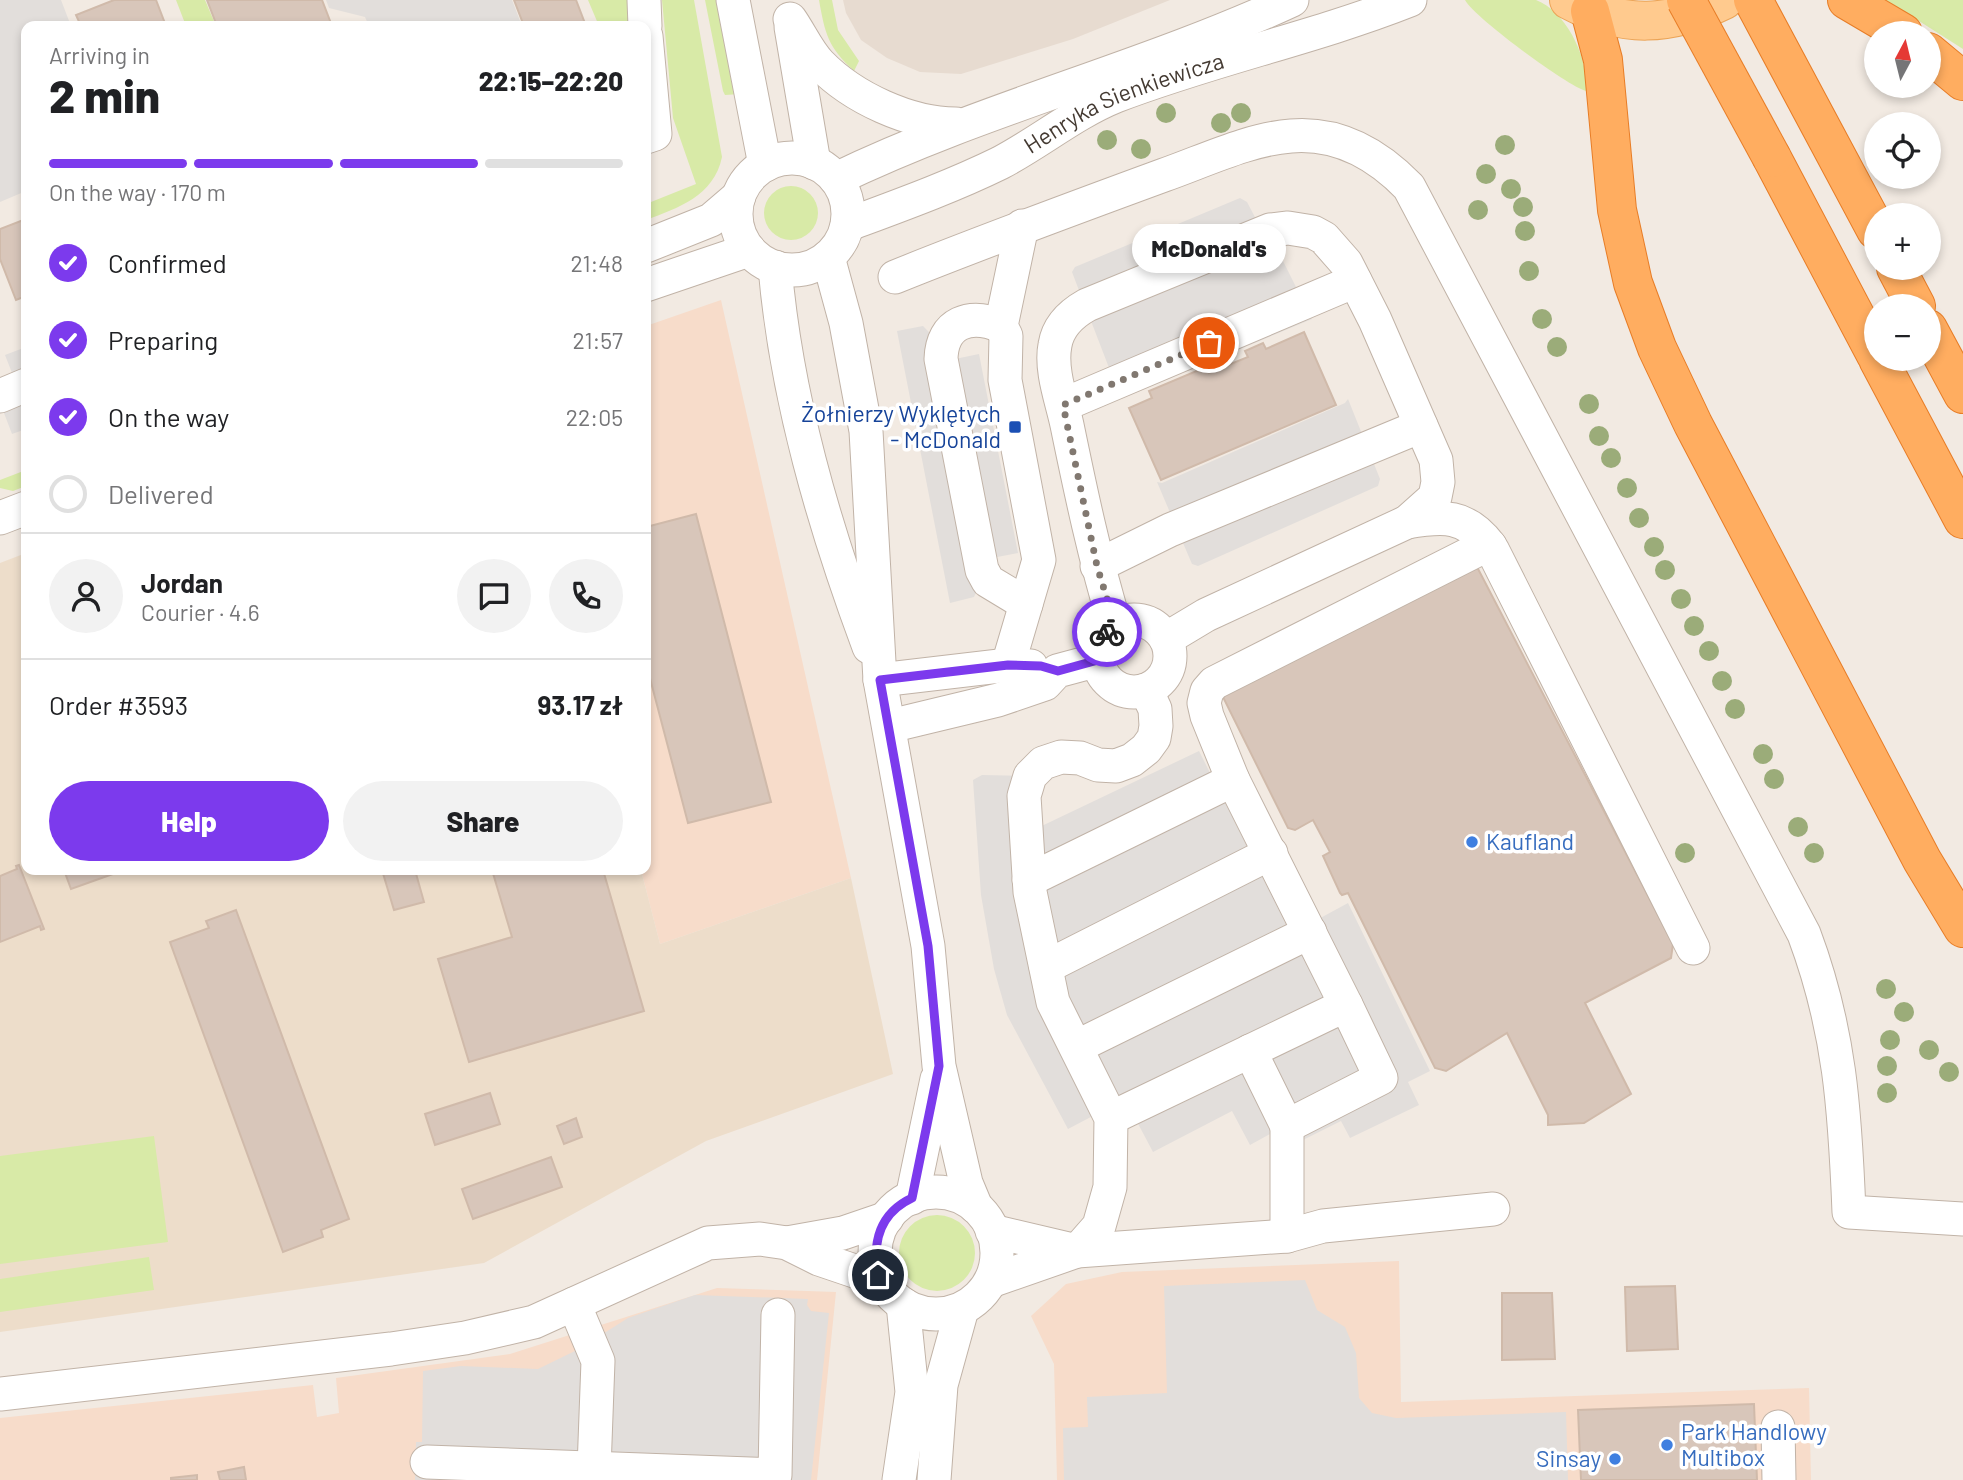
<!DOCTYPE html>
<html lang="en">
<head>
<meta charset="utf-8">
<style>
  :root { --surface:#fff; --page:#f2f2f2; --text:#202124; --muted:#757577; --line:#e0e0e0; --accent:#7c3aed }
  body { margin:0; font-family:Barlow,sans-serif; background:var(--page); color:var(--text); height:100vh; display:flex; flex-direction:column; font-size:26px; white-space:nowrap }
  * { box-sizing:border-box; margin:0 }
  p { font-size:23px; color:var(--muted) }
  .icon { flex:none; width:38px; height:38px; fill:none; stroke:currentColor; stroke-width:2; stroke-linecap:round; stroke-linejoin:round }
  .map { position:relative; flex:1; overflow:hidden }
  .drawer { position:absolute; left:21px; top:21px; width:630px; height:854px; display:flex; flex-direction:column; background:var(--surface); border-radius:14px; box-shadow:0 4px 10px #0003 }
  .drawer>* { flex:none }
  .needle { width:46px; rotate:7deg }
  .tools { position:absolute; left:1864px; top:21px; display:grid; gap:14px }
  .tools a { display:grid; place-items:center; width:77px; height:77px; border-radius:50%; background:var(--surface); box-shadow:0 4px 10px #0003; font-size:35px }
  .pin { position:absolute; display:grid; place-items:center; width:60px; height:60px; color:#fff; margin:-30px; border:4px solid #fff; border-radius:50%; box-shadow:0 2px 7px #0007 }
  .courier { position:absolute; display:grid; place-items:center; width:70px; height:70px; margin:-35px; border:5px solid #7c3aed; border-radius:50%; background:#fff; color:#222; box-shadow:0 2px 9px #0007 }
  .bubble { position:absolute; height:49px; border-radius:24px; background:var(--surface); box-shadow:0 4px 10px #0003; font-size:23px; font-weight:800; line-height:49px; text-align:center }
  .overview em { font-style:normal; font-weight:800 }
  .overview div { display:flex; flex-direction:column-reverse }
  .overview { display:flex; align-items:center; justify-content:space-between; height:119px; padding:0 28px }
  h1 { font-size:46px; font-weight:800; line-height:52px }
  .bar { display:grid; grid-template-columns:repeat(4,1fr); gap:10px 7px; align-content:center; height:84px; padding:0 28px }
  .bar i { height:9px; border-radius:5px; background:var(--line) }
  .bar .active { background:var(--accent) }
  .bar p { grid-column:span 4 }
  .line { display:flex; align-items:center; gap:18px; padding:0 28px; border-top:2px solid var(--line) }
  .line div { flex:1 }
  .round { display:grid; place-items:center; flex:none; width:74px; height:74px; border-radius:37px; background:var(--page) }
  ol { padding:0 28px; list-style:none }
  li { display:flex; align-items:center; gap:21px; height:77px }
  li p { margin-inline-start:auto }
  li .icon { padding:7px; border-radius:50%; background:var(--accent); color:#fff; stroke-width:4 }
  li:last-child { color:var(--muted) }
  li i { width:38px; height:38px; border:4px solid var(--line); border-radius:50% }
  .action { display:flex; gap:14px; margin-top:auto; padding:14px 28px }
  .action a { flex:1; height:80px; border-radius:42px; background:var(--accent); color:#fff; font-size:28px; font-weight:800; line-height:80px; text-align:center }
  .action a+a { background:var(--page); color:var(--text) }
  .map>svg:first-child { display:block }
  .residential { fill:#e7dbd0 }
  .commercial { fill:#f7dcca }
  .education { fill:#edddca }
  .green { fill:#d8eaa7 }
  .parking { fill:#e2dedb }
  .building { fill:#d8c6ba; stroke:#d0baaa; stroke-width:2 }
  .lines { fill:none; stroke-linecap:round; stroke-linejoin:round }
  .minor-casing { stroke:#c1b3a7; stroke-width:35 }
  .major-casing { stroke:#eba457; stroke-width:40 }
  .highway-casing { stroke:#e77d27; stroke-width:40 }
  .minor { stroke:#fff; stroke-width:33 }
  .major { stroke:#ffca8e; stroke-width:38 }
  .highway { stroke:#ffad60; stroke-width:38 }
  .highway-bridge-casing { stroke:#e77d27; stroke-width:40; stroke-linecap:butt }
  .highway-bridge { stroke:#ffad60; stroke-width:38 }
  .tree { fill:#9bac79 }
  .done { stroke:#817870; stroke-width:7; stroke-dasharray:0 12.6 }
  .route { stroke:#7c3aed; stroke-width:9 }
  .transit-dot { fill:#1a4fb4; stroke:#fff; stroke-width:2.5 }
  .shop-dot { fill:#3f7fe0; stroke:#fff; stroke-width:2.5 }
  .labels { text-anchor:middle; stroke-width:7; stroke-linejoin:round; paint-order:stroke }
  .street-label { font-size:23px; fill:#443a32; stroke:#fff }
  .transit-label { font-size:23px; fill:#164399; stroke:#fff; text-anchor:end }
  .shop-label { font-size:23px; fill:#366cbe; stroke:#fff; text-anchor:start }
</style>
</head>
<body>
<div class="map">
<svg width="1963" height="1480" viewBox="0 0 1963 1480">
  <rect width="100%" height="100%" fill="#f2eae2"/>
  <path class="residential" d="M843,0H1170L1073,39L961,74L920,72L887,58L861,40L846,13Z"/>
  <path class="commercial" d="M721,300L851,878L660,944L641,870H646V326Z
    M1399,1261L1401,1402L1809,1388L1811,1480H1057L1054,1364L1031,1316L1066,1284L1122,1272Z
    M717,1288L836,1292L817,1480H0V1418L313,1385L317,1417L339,1413L336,1378L510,1354Z"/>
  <path class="education" d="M26,553V870H641L660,944L851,878L893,1074L706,1141L484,1263L0,1332V563Z"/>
  <path class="green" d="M176,0H205L216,26H186Z
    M588,0H629L631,26H599Z
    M662,0H694L722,157C714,196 678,208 646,220V204L696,184L673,118Z
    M705,0H721L740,94L725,95L723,91Z
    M819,0H832L838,30L859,61L854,71C828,47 825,34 819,0Z
    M1465,0C1482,0 1521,0 1536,0C1567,12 1589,59 1586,91C1566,85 1475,18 1465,0Z
    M1886,0H1963V49Z
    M764 213a27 27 0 1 1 54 0a27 27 0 1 1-54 0Z
    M26,470V486L13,491L0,488V480Z
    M154,1136L168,1242L0,1264V1156Z
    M899 1253a38 38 0 1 1 76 0a38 38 0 1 1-76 0Z
    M149,1257L154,1290L0,1312V1279Z"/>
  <path class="parking" d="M0,0H61L71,26H26V191L0,202Z
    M326,0H512L522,26H369L365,17L329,8Z
    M1240,198L1247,202L1257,221L1080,293L1072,272L1075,267Z
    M1274,243L1312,319L1121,399L1091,321Z
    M923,326L955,359L979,354L1018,553L992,558L974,597L950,603L897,331Z
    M26,347V429L12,434L4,413L14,378L5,355Z
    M1348,399L1380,479L1378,486L1198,566L1192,564L1157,482L1162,483L1345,403Z
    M1199,751L1291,934L1348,903L1430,1071L1408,1082L1419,1105L1350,1138L1341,1121L1293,1145L1270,1134L1250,1145L1232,1111L1153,1152L1125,1099L1068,1129L1007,1015L994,969L981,895L973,780L982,775L1030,776L1027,833Z
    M1305,1280L1317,1310L1345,1327L1356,1353L1359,1398L1372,1413L1396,1418L1566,1412L1568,1480H1064L1063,1428L1088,1427L1087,1397L1167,1393L1164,1286Z
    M695,1295L808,1299L807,1305L811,1311L829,1313L811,1480H415L416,1442H422L423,1371L461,1366L538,1369L579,1349L628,1318Z"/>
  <path class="building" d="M114,0H156L166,26H81L76,15Z
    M207,0H322L332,26H217Z
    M514,0H576L586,26H524Z
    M26,219V296L16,300L0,259V229Z
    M1304,332L1336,405L1161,480L1129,408L1152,398L1149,391L1206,367L1209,373L1248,357L1245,351L1263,343L1266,349Z
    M696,514L771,802L688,823L646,663V527Z
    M1476,565L1673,944L1671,958L1585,1003L1631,1094L1584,1123L1548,1125V1115L1507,1033L1446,1071L1435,1068L1348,893L1342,895L1340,893L1323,856L1330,852L1313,820L1295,830L1288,828L1222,695Z
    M19,865L44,929L41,930L40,926L0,942V876L17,869L16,866Z
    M64,870H124L71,889Z
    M382,870H415L424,902L394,910Z
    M492,870H603L644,1011L469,1062L438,959L512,937Z
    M236,910L349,1219L321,1230L323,1237L283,1252L170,942L209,928L206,921Z
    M490,1093L500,1124L435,1145L425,1114Z
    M576,1118L582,1137L564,1144L557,1126Z
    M551,1157L562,1187L473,1219L462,1189Z
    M1675,1286L1678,1349L1627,1351L1625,1287Z
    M1502,1293H1552L1555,1359L1502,1360Z
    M1754,1404L1757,1480H1581L1578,1410Z
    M244,1467L246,1480H220L218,1472Z
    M197,1475V1480H171V1478Z"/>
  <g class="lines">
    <defs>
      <g id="minor">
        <path d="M644,0L645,26"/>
        <path d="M733,0L765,165"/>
        <path d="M790,19C800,33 808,52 820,64C853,98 910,124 956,124"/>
        <path d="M791,27L814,163"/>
        <path d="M646,36L655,134L646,137"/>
        <circle cx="792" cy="214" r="56"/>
        <path d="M836,179C983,108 1143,69 1292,0"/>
        <path id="s1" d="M847,225C898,206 951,187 1000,163C1040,142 1074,113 1116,96C1212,59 1314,38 1410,0"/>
        <path d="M646,246L711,220L739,196"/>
        <path d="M828,257L846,323L866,431L880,680L928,946L939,1066L966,1183L976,1207"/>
        <path d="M775,267C786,397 824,526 869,647"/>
        <path d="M895,277C984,241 1074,208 1164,175C1204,161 1249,139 1291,136C1339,132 1377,154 1409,187L1804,934C1840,1030 1845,1111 1849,1212L1963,1219"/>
        <path d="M646,285L749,250"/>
        <path d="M1001,326C970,313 942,322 941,359L982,570L988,581L1026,604"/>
        <path d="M0,396L26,385"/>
        <path d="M1063,405L1355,281"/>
        <path d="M0,518L26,508"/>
        <path d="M1407,522C1443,516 1466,514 1490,546"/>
        <path d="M1097,566L1170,530L1421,426"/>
        <circle cx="1134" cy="656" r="36"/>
        <path d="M1115,625C1095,559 1081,493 1067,425C1062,401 1050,370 1055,345C1058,326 1071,314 1087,305L1270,230L1288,228L1313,232L1324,238L1346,263L1375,320L1436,460L1438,482L1435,497L1407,522L1206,615L1166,639"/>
        <path d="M1008,665L1039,560L1005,380L1006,336L1001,326L1022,226"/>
        <path d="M880,680L1008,665L1031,666"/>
        <path d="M890,726L998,700L1045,684L1057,671L1098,660"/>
        <path d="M1029,880L1233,780"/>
        <path d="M1046,967L1271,853"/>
        <path d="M1076,1047L1310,932"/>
        <path d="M1250,1051L1287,1126L1381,1078L1346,1005"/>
        <path d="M1111,1118L1346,1005L1233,780L1207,716L1204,703L1207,691L1214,683L1483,547L1490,546L1493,551L1693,948"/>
        <path d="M1287,1126V1236"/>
        <circle cx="936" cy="1253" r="61"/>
        <path d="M912,1198L937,1079"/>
        <path d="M992,1231L1077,1251L1287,1236L1323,1226L1493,1209"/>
        <path d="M787,1243L843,1233L887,1218"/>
        <path d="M991,1281L1077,1251L1099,1226L1110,1187L1111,1118L1053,1002L1030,892L1024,796L1030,776L1043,763L1061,757L1080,758L1098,765L1116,766L1132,760L1146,749L1154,738L1156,726L1155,709L1146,690"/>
        <path d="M574,1304L598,1361L594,1469"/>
        <path d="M0,1394L391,1349L465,1338L534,1322L708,1243L760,1239L787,1243L819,1259L881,1280"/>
        <path d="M1778,1427L1779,1480"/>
        <path d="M427,1462L775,1475L778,1315"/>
        <path d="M899,1480L912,1392L903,1304"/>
        <path d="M934,1480L941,1385L962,1309"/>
      </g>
      <path id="major" d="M1569,0C1623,29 1671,26 1724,0"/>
      <path id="highway" d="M1753,0L1876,230
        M1847,0L1903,33
        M1590,11L1603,60L1617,210L1633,283L1657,348L1693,424L1922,860L1963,928
        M1928,52L1963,81
        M1772,158L1876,355
        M1896,268L1916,306
        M1928,329L1963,394
        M1878,359L1963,519"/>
    </defs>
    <use href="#minor" class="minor-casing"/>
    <use href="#major" class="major-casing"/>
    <use href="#highway" class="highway-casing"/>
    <use href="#minor" class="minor"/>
    <use href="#major" class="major"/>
    <use href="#highway" class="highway"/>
    <defs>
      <path id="highway-bridge" d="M1686,0L1772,158"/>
    </defs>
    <use href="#highway-bridge" class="highway-bridge-casing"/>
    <use href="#highway-bridge" class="highway-bridge"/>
  </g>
  <g class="tree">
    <circle cx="1166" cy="113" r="10"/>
    <circle cx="1241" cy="113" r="10"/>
    <circle cx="1221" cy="123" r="10"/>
    <circle cx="1107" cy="140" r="10"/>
    <circle cx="1505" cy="145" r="10"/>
    <circle cx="1141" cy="149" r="10"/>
    <circle cx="1486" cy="174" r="10"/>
    <circle cx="1511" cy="189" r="10"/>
    <circle cx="1523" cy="207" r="10"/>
    <circle cx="1478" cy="210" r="10"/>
    <circle cx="1525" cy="231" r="10"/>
    <circle cx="1529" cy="271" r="10"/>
    <circle cx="1542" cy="319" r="10"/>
    <circle cx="1557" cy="347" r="10"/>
    <circle cx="1589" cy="404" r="10"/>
    <circle cx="1599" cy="436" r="10"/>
    <circle cx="1611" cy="458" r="10"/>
    <circle cx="1627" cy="488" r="10"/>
    <circle cx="1639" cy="518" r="10"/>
    <circle cx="1654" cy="547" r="10"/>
    <circle cx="1665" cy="570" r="10"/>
    <circle cx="1681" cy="599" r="10"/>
    <circle cx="1694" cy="626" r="10"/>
    <circle cx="1709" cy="651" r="10"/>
    <circle cx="1722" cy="681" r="10"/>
    <circle cx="1735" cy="709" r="10"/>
    <circle cx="1763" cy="754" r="10"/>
    <circle cx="1774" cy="779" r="10"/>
    <circle cx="1798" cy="827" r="10"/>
    <circle cx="1685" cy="853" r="10"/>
    <circle cx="1814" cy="853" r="10"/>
    <circle cx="1886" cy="989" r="10"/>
    <circle cx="1904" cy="1012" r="10"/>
    <circle cx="1890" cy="1040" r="10"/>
    <circle cx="1929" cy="1050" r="10"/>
    <circle cx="1887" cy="1066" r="10"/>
    <circle cx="1949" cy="1072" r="10"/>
    <circle cx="1887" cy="1093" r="10"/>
  </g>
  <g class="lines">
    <path class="done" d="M1107,632L1115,625L1097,566L1063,405L1209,343"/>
    <path class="route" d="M878,1275C872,1242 880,1213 912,1198L939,1066L928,946L880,680L1008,665L1041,666L1058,671L1098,660V650L1107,632"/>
  </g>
  <rect class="transit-dot" x="1008" y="420" width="14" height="14" rx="3.5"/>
  <g class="shop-dot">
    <circle cx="1472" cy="842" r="7"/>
    <circle cx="1667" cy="1445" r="7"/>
    <circle cx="1615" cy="1459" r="7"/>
  </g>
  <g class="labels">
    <g class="street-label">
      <text dy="8" stroke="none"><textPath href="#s1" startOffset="304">Henryka Sienkiewicza</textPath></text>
    </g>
    <g class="transit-label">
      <text x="1001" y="422">Żołnierzy Wyklętych<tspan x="1001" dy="26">- McDonald</tspan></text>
    </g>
    <g class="shop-label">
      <text x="1486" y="850">Kaufland</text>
      <text x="1681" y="1440">Park Handlowy<tspan x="1681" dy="26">Multibox</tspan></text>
      <text x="1601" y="1467" text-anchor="end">Sinsay</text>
    </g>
  </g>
</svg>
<div class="tools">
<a><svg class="needle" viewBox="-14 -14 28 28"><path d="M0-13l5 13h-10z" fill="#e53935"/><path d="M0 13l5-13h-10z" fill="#757577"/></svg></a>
<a><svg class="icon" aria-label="locate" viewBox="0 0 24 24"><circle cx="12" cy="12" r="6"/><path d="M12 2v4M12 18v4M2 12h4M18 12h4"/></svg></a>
<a>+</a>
<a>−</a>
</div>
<div class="pin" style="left:1209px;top:343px;background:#ea580c"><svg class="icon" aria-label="bag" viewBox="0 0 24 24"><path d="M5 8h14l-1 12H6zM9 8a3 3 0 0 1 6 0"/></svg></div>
<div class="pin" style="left:878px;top:1275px;background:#1f2937"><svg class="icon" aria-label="home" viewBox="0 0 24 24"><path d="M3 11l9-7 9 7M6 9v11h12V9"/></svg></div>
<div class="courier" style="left:1107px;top:632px"><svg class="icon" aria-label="bike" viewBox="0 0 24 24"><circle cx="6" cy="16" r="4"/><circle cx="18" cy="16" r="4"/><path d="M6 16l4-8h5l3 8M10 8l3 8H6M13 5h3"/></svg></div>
<div class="bubble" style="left:1132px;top:224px;width:154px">McDonald's</div>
<section class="drawer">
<div class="overview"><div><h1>2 min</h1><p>Arriving in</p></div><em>22:15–22:20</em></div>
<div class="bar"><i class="active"></i><i class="active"></i><i class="active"></i><i></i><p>On the way · 170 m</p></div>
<ol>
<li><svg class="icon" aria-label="check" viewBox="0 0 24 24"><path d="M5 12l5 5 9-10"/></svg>Confirmed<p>21:48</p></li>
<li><svg class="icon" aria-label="check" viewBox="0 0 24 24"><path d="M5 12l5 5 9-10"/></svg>Preparing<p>21:57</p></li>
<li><svg class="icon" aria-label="check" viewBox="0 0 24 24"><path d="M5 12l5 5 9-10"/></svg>On the way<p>22:05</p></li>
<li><i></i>Delivered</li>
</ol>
<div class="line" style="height:126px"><a class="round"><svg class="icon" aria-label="person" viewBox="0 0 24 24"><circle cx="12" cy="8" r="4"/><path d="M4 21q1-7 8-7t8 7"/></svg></a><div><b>Jordan</b><p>Courier · 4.6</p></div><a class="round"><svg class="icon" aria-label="chat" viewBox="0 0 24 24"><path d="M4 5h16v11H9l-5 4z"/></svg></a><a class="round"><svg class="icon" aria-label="phone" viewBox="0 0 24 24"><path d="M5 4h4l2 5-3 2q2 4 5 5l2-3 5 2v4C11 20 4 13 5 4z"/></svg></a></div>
<div class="line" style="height:91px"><div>Order #3593</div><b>93.17 zł</b></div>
<div class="action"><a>Help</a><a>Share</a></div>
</section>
</div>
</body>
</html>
